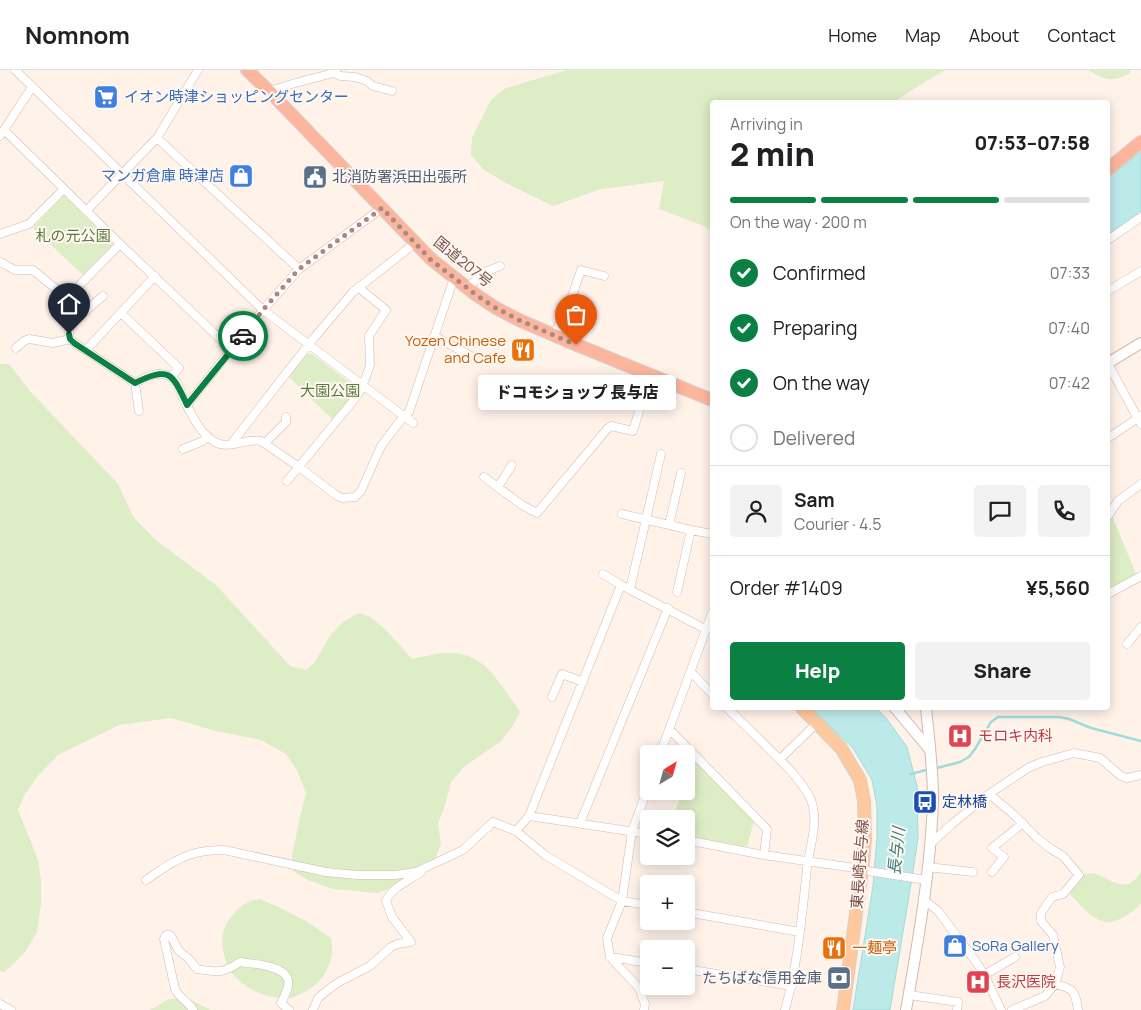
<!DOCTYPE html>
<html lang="en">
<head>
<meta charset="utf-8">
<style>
  :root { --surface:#fff; --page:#f2f2f2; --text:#202124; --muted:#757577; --line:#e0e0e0; --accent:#0b8043 }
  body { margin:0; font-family:Manrope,"Noto Sans JP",sans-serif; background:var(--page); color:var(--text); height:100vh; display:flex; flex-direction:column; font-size:19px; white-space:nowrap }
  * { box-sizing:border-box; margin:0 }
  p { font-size:16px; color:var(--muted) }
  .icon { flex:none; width:28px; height:28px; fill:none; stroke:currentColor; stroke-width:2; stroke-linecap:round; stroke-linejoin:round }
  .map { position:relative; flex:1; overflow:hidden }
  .drawer { position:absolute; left:710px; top:30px; width:400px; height:610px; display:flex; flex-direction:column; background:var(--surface); border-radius:5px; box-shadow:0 2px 12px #0003 }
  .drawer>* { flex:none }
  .needle { width:32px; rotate:37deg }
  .tools { position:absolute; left:640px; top:675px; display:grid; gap:10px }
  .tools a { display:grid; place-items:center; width:55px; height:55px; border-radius:5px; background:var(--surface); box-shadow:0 2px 12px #0003; font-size:25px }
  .pin { position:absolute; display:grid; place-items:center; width:42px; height:42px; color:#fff; margin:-51px -21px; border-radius:50% 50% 50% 0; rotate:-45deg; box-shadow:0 0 5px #0007 }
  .pin .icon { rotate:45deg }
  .courier { position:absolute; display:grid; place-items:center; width:50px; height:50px; margin:-25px; border:4px solid #0b8043; border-radius:50%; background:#fff; color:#222; box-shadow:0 1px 6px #0007 }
  .bubble { position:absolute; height:35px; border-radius:5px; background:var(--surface); box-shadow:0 2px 12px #0003; font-size:16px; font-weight:800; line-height:35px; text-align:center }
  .overview em { font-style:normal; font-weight:800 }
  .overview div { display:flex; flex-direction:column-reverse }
  .overview { display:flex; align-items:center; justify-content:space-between; height:85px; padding:0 20px }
  h1 { font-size:32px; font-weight:800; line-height:38px }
  .bar { display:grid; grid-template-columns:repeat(4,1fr); gap:8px 5px; align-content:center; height:60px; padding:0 20px }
  .bar i { height:6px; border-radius:4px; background:var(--line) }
  .bar .active { background:var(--accent) }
  .bar p { grid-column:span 4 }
  .line { display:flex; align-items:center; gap:12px; padding:0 20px; border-top:1px solid var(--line) }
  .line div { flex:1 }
  .round { display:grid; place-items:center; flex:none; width:52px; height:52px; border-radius:5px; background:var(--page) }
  ol { padding:0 20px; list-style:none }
  li { display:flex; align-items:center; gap:15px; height:55px }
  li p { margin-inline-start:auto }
  li .icon { padding:5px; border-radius:50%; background:var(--accent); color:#fff; stroke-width:4 }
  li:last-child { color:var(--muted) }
  li i { width:28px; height:28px; border:2px solid var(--line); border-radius:50% }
  .cta { display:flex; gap:10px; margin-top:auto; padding:10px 20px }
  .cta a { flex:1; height:58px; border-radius:5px; background:var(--accent); color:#fff; font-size:20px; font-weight:800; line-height:58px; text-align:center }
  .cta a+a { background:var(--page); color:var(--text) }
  header { display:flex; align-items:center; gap:30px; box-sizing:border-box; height:70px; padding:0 25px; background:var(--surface); border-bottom:1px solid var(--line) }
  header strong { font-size:24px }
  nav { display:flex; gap:28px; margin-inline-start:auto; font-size:18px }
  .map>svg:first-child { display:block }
  .green { fill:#ddedc6 }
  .water { fill:#bceae8; stroke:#a1dcda }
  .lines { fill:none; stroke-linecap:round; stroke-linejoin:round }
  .stream { stroke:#a1dcda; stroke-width:2.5 }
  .minor-casing { stroke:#d4b9b0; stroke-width:9 }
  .tertiary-casing { stroke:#d4b9b0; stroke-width:12 }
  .primary-casing { stroke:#dacfcc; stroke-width:14 }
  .trunk-casing { stroke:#dacfcc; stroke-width:14 }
  .minor { stroke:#fff; stroke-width:8 }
  .tertiary { stroke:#fff; stroke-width:10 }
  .primary { stroke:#ffc99f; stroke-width:12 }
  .trunk { stroke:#fdb69e; stroke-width:12 }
  .done { stroke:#a98a82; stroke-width:5; stroke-dasharray:0 9 }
  .route { stroke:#0b8043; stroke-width:6 }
  .labels { text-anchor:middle; stroke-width:4; stroke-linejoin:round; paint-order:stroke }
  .shop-label { font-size:15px; fill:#366cbe; stroke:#fff7f1; text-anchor:start }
  .service-label { font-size:15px; fill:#4e5e75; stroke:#fff7f1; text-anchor:start }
  .park-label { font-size:15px; fill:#5c7b3e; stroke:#fff7f1 }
  .street-label { font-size:15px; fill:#7b524a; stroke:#fff7f1 }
  .food-label { font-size:15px; fill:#c56008; stroke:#fff7f1; text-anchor:end }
  .health-label { font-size:15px; fill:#be3a42; stroke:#fff7f1; text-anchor:start }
  .transit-label { font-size:15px; fill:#164399; stroke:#fff7f1; text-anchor:start }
  .water-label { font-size:16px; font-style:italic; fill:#397978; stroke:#fff7f1 }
</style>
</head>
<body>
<header>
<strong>Nomnom</strong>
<nav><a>Home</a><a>Map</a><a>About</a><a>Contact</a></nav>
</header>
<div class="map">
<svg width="1141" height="940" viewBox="0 0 1141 940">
  <rect width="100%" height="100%" fill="#fef2e9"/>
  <path class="green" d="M567,0H945L912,20L894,32H712V162L704,156L659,139L664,111L601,119L553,136L506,113L484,100L471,85L472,68L491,30L506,18Z
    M1088,0H1130V3C1111,13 1105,10 1088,0Z
    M64,126L113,174L83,205L33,158Z
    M307,284H312L353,315L355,322L333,350L289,307Z
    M0,294H9L29,320L118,414L133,447L157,471L216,515L290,596L306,600L315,592L329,567L343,552L359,543L370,547L385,559L412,589C423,587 433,584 443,583C484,579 500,614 520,642L512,657L501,671L464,697L451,712L445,735L438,754L441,774L434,792L414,809L377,823L333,819L308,810L293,801L292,786L301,742L306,724L297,700L286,684L261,670L216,661L171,648L119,655L58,685L38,706L25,724L18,740L37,787L41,809V834L37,862L25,882L5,902L0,901Z
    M1112,446L1136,504L1108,520V453Z
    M697,692L754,751L747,777L686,766V749H672L683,721H686V713L694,693Z
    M1141,802V834C1105,866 1096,851 1068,822C1072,818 1076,810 1081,807C1101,791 1120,835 1141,802Z
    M260,829C286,840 308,851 331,868C331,873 333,878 332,883C330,897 323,910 311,918C305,921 300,925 294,927C271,932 239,918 228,897C224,889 220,868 224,860C228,849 238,836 249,832C252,830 257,830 260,829Z
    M187,928L211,940H150L169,929Z"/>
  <path class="water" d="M1141,82V144L1121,158L1108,165V108Z
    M811,638H876L886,648L907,677L917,716L918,768L911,814L890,940H853L873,816L877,768V736L872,710L853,678Z"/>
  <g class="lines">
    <path class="stream" d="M937,698L960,692L969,687L975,679L991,652L998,647H1059L1069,649L1091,658L1141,671
      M911,704L926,700"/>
    <defs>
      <path id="minor" d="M15,0L263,240L413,353
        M334,3L341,6L355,7L367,11L373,16L392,21
        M269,21L299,12L334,3L336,0
        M4,60L120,174L232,280
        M0,66L32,17
        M157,68L299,199
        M86,141L157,68L198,0
        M0,164L29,154L64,119
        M1108,170L1141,147
        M0,192L15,200H33L67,228L75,240C73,247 67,262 70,268C71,271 76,274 79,276L135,313C142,310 149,305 157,304C163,303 171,306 175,310C179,315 181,322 183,328C191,343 199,363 215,372C229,380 246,368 261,371L299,397L336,425L342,428L355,427L361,421L381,376L404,346L409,342L454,208
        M467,218L485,202L500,196
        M1108,221L1141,201
        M67,228L120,174
        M75,240L83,243L103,226
        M121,243L179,298L171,307
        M554,265L570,232L581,200L604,206
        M434,266L471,286
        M16,278L24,271L29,269L53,273L70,269
        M86,280L155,206
        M1108,294L1141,354
        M135,313L139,341
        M187,335L263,240L299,199L382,138
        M1108,368L1141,346
        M265,373L286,352V347
        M231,374L313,269L353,222L415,173
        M183,379L203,371L207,366
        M484,407L522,435L537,443L608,358L611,356L633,361L640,338L648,303
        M287,411L358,325L366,307L370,295L369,266L386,240L358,217
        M498,417L512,395
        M622,444L691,460L712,464
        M1108,446L1118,431L1141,414
        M669,455L681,403
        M603,504L621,515
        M630,519L661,384
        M677,522L691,460
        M1108,524L1141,506
        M1127,574L1141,557
        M691,602L712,624
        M552,627L562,604L583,612
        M727,638C748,658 769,678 789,699C797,708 806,718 811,730C819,752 810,775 807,798C802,845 798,894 785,940
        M669,659L767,759L764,785
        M660,684L712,543
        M780,689L817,653
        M989,724L1012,743L1037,768L1051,779L1063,786L1079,805L1063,824L1052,827L1041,843V851L1053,865L1060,897L1055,914L1045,926L1012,940
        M529,746L649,764
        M580,753L668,538
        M516,761L529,746L621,515L707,560
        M686,770L764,785L862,799L868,801L926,810
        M929,775L952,754L989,724L1028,698L1042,692L1074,683L1100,688L1121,706L1127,708L1141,705
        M927,797L973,802
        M992,802L1004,787L992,778L1023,753
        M146,810C161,800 175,789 192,784C202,781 213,780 224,780L326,802L357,805H395L416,802L463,780L493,752L516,761L545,785L622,831L649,835
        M923,829L938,841L977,893L986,908L1001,940
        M686,842L800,862
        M610,887L649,893
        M686,899L792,916
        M984,905L1015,887
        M1055,914C1074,919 1075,920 1078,940
        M909,925L958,932L957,940
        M0,934L11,940
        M193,940C189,932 179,928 175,919L164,869L166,865H170L172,868L179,881L189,889L197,899C217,902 222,904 240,892C253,894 284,895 288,910C290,917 284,927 281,933L289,940
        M313,940L318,928L329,919L339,912L370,896L391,877L397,874L411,872L392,847L386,831C392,817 409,811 421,802
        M644,940L645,934L639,918L610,887L607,868L622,831L632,761L649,715"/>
      <path id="tertiary" d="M1108,293L1141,273
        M895,638L930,680
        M906,940C918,872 931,798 933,729C933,698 929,668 926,638"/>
      <path id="primary" d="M802,638L841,678L860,710L864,731L865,770L863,792L843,940"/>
      <path id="trunk" d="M247,0L269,21L431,189L475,224L496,238L519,250L577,275L712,330
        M1108,99L1141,72"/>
    </defs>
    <use href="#minor" class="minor-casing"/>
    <use href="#tertiary" class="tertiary-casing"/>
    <use href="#primary" class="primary-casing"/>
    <use href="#trunk" class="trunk-casing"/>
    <use href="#minor" class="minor"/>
    <use href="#tertiary" class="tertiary"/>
    <use href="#primary" class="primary"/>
    <use href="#trunk" class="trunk"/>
  </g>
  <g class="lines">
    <path class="done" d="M243,266L263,240L299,199L382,138L431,190L475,224L496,238L519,250L576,275"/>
    <path class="route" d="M69,264L70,269L74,273L135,313C170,296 172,303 187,335L243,266"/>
  </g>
  <defs>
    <symbol id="supermarket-square" viewBox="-11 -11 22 22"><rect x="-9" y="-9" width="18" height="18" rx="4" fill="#3f7fe0" stroke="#fff7f1"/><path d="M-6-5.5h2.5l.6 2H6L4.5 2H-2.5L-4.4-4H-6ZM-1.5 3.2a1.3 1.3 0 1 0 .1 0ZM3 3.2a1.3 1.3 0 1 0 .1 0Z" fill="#fff"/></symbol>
    <symbol id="shop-square" viewBox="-11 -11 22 22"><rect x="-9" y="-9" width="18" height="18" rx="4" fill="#3f7fe0" stroke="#fff7f1"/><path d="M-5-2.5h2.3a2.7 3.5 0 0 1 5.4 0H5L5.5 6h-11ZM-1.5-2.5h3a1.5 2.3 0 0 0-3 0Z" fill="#fff"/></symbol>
    <symbol id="civic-square" viewBox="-11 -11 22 22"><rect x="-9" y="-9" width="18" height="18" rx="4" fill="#5c6f8a" stroke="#fff7f1"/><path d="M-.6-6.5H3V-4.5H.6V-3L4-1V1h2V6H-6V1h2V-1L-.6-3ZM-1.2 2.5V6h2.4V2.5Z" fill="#fff"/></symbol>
    <symbol id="restaurant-square" viewBox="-11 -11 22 22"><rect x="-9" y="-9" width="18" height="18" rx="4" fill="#e8710a" stroke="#fff7f1"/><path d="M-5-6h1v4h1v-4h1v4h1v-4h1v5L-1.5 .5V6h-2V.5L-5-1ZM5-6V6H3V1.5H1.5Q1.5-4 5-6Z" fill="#fff"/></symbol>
    <symbol id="hospital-square" viewBox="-11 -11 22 22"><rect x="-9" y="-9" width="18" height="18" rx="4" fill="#e0444e" stroke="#fff7f1"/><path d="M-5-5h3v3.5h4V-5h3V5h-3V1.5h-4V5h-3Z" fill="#fff"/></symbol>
    <symbol id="bus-square" viewBox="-11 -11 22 22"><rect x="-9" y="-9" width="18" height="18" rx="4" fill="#1a4fb4" stroke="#fff7f1"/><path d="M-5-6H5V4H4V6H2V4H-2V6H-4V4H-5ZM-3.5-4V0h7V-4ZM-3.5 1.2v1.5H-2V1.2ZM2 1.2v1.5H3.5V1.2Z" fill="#fff"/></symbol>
    <symbol id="bank-square" viewBox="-11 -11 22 22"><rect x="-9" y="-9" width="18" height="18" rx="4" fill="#5c6f8a" stroke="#fff7f1"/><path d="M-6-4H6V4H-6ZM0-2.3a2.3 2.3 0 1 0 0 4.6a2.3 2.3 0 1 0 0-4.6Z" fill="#fff"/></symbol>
  </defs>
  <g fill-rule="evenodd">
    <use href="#supermarket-square" x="92" y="13" width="28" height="28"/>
    <use href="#shop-square" x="227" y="92" width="28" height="28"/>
    <use href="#civic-square" x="301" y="93" width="28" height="28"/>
    <use href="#restaurant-square" x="509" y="266" width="28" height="28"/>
    <use href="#hospital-square" x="946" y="652" width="28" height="28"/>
    <use href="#bus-square" x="911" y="718" width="28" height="28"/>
    <use href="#shop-square" x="941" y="862" width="28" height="28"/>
    <use href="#restaurant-square" x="820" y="864" width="28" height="28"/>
    <use href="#bank-square" x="825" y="894" width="28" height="28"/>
    <use href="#hospital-square" x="964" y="898" width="28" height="28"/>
  </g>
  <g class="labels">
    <g class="shop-label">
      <text x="124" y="32">イオン時津ショッピングセンター</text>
      <text x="224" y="111" text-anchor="end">マンガ倉庫 時津店</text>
      <text x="972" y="881">SoRa Gallery</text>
    </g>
    <g class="service-label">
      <text x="332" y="112">北消防署浜田出張所</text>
      <text x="822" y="913" text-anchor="end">たちばな信用金庫</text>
    </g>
    <g class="park-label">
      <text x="73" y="171">札の元公園</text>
      <text x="330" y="326">大園公園</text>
    </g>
    <g class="street-label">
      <text transform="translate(463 192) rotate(39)" y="5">国道207号</text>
      <text transform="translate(860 794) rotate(-86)" y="5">東長崎長与線</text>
    </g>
    <g class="food-label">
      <text x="506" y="276">Yozen Chinese<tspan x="506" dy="17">and Cafe</tspan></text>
      <text x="852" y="883" text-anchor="start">一麺亭</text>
    </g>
    <g class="health-label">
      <text x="978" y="671">モロキ内科</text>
      <text x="996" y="917">長沢医院</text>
    </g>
    <g class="transit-label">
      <text x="942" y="737">定林橋</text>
    </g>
    <g class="water-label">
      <text transform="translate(896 781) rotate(-84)" y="6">長与川</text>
    </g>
  </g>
</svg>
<div class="tools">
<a><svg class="needle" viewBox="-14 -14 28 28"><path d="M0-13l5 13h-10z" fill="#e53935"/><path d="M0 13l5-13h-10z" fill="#757577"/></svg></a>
<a><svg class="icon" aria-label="layers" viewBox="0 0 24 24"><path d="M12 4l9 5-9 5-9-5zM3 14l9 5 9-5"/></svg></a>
<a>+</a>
<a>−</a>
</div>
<div class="pin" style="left:576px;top:275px;background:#ea580c"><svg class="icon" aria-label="bag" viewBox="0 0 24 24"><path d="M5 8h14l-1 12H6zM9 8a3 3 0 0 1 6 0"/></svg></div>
<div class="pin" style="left:69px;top:264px;background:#1f2937"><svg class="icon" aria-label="home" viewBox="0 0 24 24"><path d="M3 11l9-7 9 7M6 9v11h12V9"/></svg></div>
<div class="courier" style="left:243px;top:266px"><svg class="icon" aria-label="car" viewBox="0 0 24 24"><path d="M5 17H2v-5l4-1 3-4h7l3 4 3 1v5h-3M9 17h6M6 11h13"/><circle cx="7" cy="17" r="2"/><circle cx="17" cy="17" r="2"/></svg></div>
<div class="bubble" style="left:478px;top:305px;width:198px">ドコモショップ 長与店</div>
<section class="drawer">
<div class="overview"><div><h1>2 min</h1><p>Arriving in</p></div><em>07:53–07:58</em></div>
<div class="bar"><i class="active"></i><i class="active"></i><i class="active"></i><i></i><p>On the way · 200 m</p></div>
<ol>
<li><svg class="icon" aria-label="check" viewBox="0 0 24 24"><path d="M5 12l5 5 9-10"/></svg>Confirmed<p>07:33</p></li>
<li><svg class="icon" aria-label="check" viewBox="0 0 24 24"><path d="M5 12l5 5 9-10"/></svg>Preparing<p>07:40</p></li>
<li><svg class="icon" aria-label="check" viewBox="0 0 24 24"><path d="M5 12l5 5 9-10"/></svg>On the way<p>07:42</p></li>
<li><i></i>Delivered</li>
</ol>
<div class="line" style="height:90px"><a class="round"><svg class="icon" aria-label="person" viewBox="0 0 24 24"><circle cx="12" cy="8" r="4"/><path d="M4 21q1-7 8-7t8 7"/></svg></a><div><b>Sam</b><p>Courier · 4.5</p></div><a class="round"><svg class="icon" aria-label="chat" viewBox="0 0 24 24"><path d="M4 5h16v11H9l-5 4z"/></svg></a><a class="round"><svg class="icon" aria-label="phone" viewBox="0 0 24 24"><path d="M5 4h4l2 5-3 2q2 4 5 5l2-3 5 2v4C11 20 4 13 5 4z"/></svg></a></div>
<div class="line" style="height:65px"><div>Order #1409</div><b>¥5,560</b></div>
<div class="cta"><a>Help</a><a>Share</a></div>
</section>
</div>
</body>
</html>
